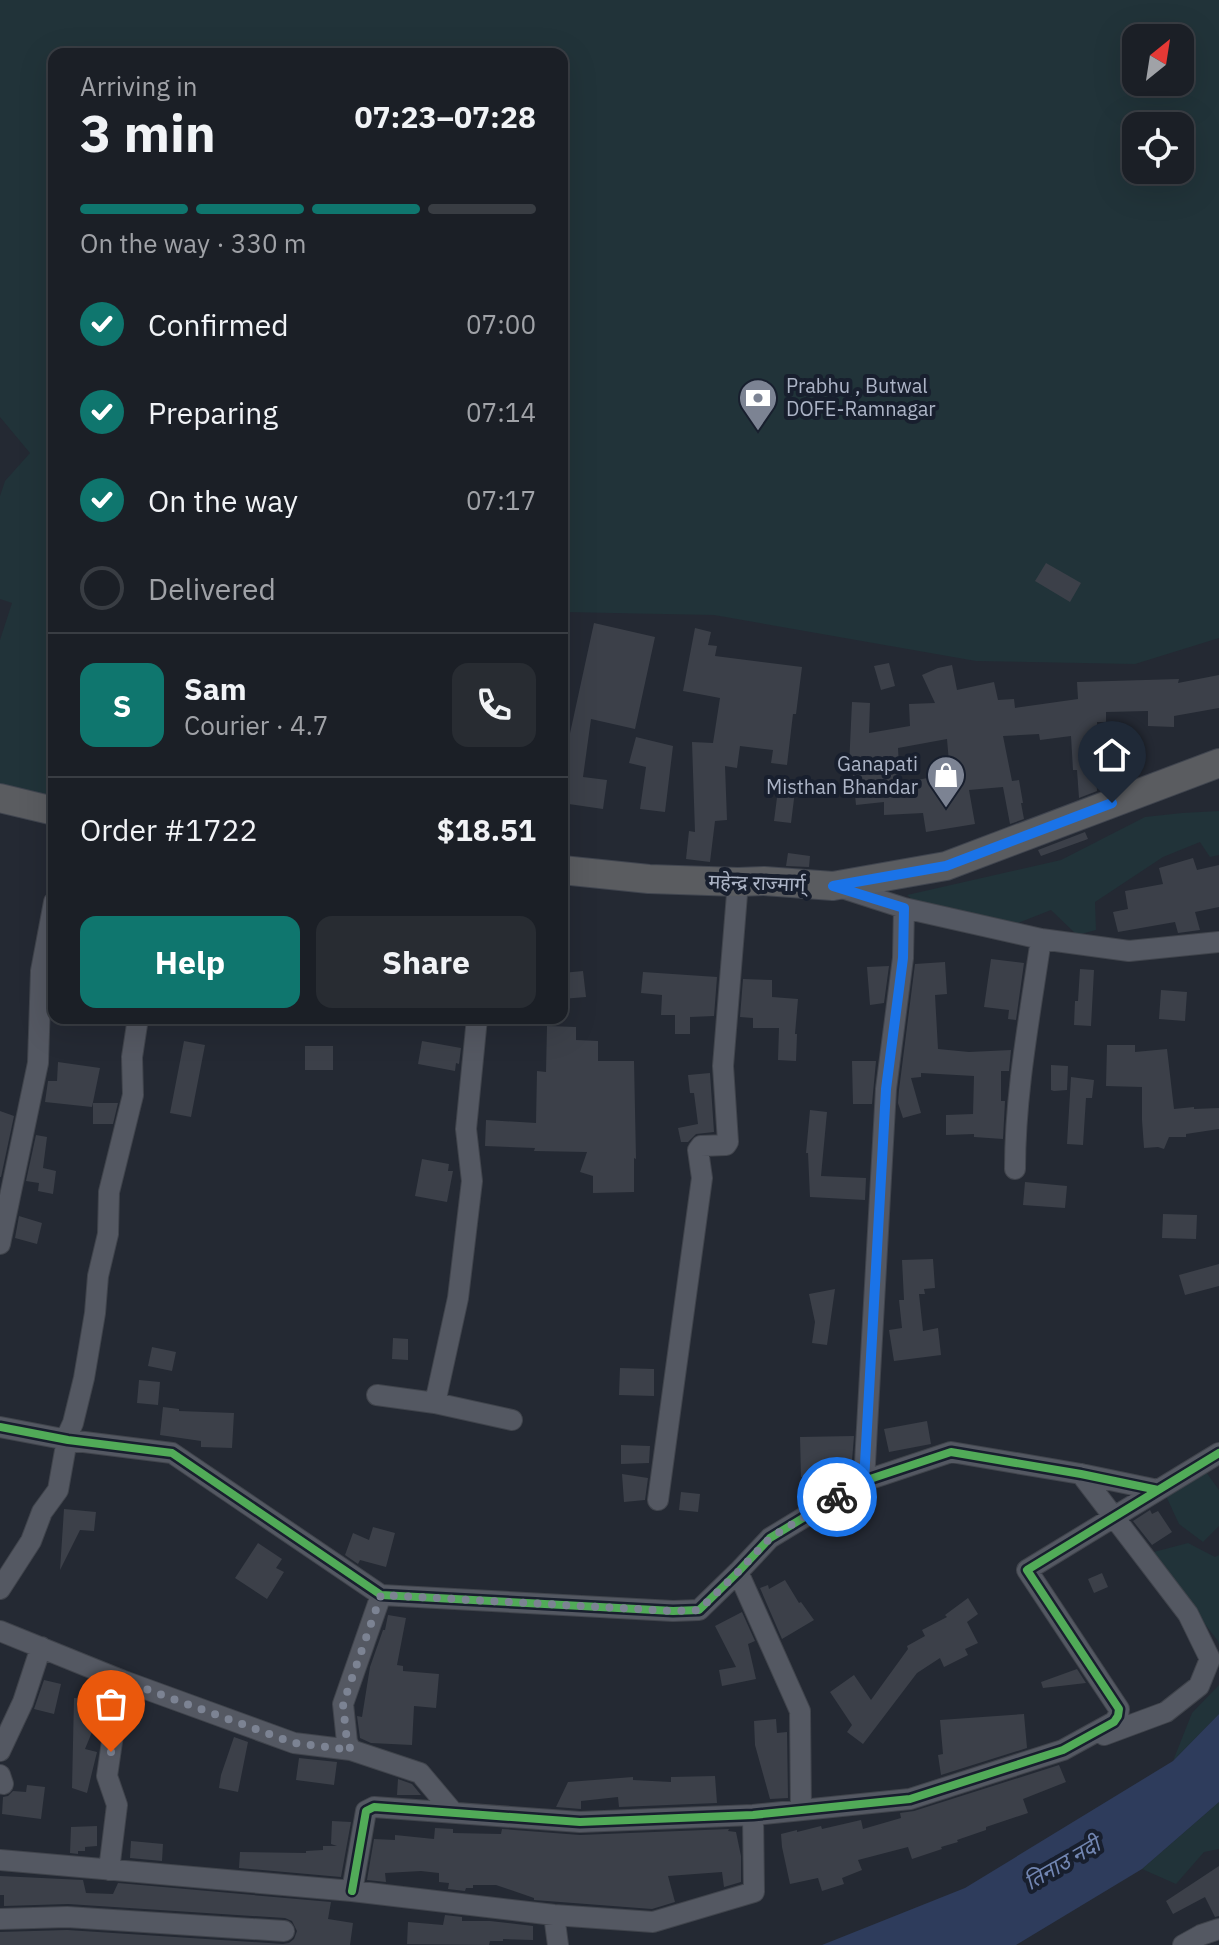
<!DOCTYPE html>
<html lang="en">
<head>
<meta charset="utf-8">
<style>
  :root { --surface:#1b1f26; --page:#282c32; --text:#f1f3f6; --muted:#a0a2a7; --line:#393d43; --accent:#0f766e }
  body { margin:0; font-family:"IBM Plex Sans","Noto Sans Devanagari",sans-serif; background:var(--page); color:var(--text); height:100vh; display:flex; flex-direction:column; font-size:30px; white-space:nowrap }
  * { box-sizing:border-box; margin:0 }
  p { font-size:26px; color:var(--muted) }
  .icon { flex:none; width:44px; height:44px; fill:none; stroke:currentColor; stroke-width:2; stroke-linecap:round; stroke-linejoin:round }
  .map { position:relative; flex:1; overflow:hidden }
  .side { position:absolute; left:48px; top:48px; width:520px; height:976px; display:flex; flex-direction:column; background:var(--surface); border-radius:16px; box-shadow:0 8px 32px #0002,0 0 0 2px var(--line) }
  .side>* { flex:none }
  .needle { width:52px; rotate:30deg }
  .controls { position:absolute; left:1122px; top:24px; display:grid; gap:16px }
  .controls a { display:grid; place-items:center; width:72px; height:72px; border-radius:16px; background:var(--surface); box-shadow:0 8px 32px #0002,0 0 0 2px var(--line); font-size:40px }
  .pin { position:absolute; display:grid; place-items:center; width:68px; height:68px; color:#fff; margin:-82px -34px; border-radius:50% 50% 50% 0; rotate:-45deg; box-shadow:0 0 8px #0007 }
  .pin .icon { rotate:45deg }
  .courier { position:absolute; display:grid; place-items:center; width:80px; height:80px; margin:-40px; border:6px solid #1a73e8; border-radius:50%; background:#fff; color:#222; box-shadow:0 2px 10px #0007 }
  .head em { font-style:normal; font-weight:700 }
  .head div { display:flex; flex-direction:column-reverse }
  .head { display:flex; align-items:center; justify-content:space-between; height:136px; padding:0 32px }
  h1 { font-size:52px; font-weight:700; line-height:60px }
  .bar { display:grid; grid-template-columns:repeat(4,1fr); gap:12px 8px; align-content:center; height:96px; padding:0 32px }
  .bar i { height:10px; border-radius:6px; background:var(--line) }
  .bar .active { background:var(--accent) }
  .bar p { grid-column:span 4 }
  .line { display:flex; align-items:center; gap:20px; padding:0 32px; border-top:2px solid var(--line) }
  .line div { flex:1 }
  .round { display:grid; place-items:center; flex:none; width:84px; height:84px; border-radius:16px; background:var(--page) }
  ol { padding:0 32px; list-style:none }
  li { display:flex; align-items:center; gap:24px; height:88px }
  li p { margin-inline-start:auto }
  li .icon { padding:8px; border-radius:50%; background:var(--accent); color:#fff; stroke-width:4 }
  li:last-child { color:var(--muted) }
  li i { width:44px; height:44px; border:4px solid var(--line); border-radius:50% }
  .button { display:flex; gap:16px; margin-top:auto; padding:16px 32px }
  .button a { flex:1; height:92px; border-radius:16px; background:var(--accent); color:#fff; font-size:32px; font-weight:700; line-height:92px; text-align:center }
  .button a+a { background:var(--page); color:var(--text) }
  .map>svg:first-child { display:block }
  .green { fill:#213339; fill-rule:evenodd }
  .water { fill:#2e3c5c }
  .building { fill:#3c4049; fill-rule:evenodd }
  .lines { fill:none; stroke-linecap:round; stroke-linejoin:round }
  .minor-casing { stroke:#40444c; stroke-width:22 }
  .highway-casing { stroke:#40454f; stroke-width:30 }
  .minor { stroke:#545862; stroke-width:20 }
  .highway { stroke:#5a5c60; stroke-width:28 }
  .cycleway-casing { stroke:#181f2e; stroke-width:13 }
  .cycleway { stroke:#51ab58; stroke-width:8 }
  .done { stroke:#7c8393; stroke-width:8; stroke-dasharray:0 14.4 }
  .route { stroke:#1a73e8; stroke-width:10 }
  .labels { text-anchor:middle; stroke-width:8; stroke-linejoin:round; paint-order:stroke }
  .poi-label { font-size:20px; fill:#acb4c6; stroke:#181f2e; text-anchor:start }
  .street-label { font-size:20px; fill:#acb4c6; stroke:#181f2e }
  .water-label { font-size:22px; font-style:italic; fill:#7286b2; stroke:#181f2e }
</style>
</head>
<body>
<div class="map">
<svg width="1219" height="1945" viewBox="0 0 1219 1945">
  <rect width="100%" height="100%" fill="#242933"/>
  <path class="green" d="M0,0H1219V638L1135,664L976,661L714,615L562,612V54H54V797L0,785V640L12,603L0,599V496L5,481L30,453L0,417ZM1136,38H1180V82H1136ZM1136,126H1180V170H1136Z
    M1219,811V855L1210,857L1200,842L1163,857L1095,902L1096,930L1077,935L1051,910L1018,923L921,907L907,895L1061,860L1145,817L1182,813Z
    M1204,1469L1219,1490V1526L1203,1542L1179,1524L1166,1496Z
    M1188,1543L1215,1557L1219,1555V1645L1218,1641L1150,1553Z
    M1219,1685V1714L1173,1761L1192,1713Z
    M1219,1802V1849L1204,1852L1176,1884L1142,1869Z"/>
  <path class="water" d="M1219,1714V1802L1142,1869L1016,1945H822L965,1888L1173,1761Z"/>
  <path class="building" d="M1046,563L1081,583L1070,602L1035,581Z
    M594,623L655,637L635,729L591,719L583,777L607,780L603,809L562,803V754L564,738H569Z
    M695,628L711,632L708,645L717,646L715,656L802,667L796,714H793L787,765L771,763L773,750L740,746L737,768L725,766L727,820L715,821L710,862L686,859L689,831L695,832L692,742L713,743L720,698L683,691Z
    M889,663L895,686L881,690L874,666Z
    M952,665L957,690L994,682L998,700L1014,699L1015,708L1078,699L1077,682L1179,679L1178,683L1219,675V708L1174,716V727L1148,726V711L1106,712V722H1097L1099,749H1095L1097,791L1079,798L1077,770H1073L1071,736L1040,740L1039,734L1003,736L1012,781L1019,780L1023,803H1021L1024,819L1010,824L1003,787L969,790L975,824L926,832L923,813L884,815V802L856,805L852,767H849L852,702L870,703L869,733L910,726L909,704L935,703L922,675L938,668ZM947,739L950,774L900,783L898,748Z
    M636,737L673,746L665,812L640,809L646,767L629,763Z
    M779,782L796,783L791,823L774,821Z
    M1085,832L1088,839L1041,856L1038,850Z
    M788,853L810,856L809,867L786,866Z
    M1193,858L1197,870L1219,865V907L1195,912L1200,930L1178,933L1175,922L1118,932L1113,912L1128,909L1125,891L1163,884L1159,868Z
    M991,959L1024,963L1016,1020L1008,1019L1009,1010L984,1007Z
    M945,962L947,994L935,995L938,1049L969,1052L1011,1050L1009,1071H1001V1101H1005L1003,1139L974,1137V1134L946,1135V1115L973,1114L974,1076L921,1073V1077L911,1078L921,1113L903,1118L898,1103L899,1090L915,964Z
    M889,966L884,1003L870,1005L867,967Z
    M1080,969L1094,970L1091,1026L1074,1025L1075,1001H1078Z
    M583,971L586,997L562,999V973Z
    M643,972L717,977L714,1016L690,1017V1034H675V1015H661L662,995L641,993Z
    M743,979L772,980V997L798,999L795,1034H797L796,1061L778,1060L779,1028H753V1018L740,1017Z
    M1161,990L1187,992L1185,1021L1159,1019Z
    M547,1026L576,1027V1040L598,1041V1061H634L636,1159L634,1158V1192L593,1193V1176L580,1172L587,1152L534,1151L535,1148L485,1146L486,1120L536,1123L537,1071L546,1072Z
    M184,1041L205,1045L191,1117L170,1113Z
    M422,1041L461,1048L459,1064L456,1063L455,1071L418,1064Z
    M1107,1045H1135V1052L1167,1049L1174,1109L1194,1107V1109L1219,1108V1129L1186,1134V1137H1169L1164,1149L1158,1147L1144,1148L1142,1120V1087L1106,1086Z
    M305,1046H333V1070H305Z
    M852,1061H876L872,1104H853Z
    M58,1062L100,1068L92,1107L45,1102L48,1081H57Z
    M1051,1065L1068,1066L1067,1090L1054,1091L1051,1090Z
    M710,1073L714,1132L696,1134L688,1142H681L678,1128L698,1124L694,1093H690L688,1075Z
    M1071,1077L1094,1080L1092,1098H1086L1083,1145L1067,1144Z
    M93,1103H118L113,1124H93Z
    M810,1110L827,1112L821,1176L866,1178L865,1200L810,1197L808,1153H806Z
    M0,1111L14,1116L1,1177H0Z
    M36,1135L47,1137L43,1168L56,1171L53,1194L38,1191L39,1183L26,1181Z
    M422,1159L449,1164L448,1171H453L447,1202L415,1196Z
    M1025,1182L1067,1186L1065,1208L1023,1205Z
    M1163,1214L1197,1215L1196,1239L1162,1238Z
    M19,1216L42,1223L37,1244L15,1238Z
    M933,1259L935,1288L924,1289L925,1294H919L923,1331L938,1328L941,1355L894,1361L889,1330L902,1328L899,1300H904L902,1260Z
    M1219,1264V1286L1185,1295L1179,1275Z
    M835,1289L827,1345L812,1343L815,1322L809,1294Z
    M393,1338L408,1339V1360L392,1359Z
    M152,1347L176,1352L172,1371L148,1366Z
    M620,1368L654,1369V1396L619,1395Z
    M139,1380L160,1382L158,1405L137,1403Z
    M163,1407L179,1409V1411L234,1413L232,1448L201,1447V1441L160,1435Z
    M927,1421L931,1444L889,1452L884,1429Z
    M854,1436L851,1473L847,1476L801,1477L800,1437Z
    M621,1445L650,1446L649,1463L621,1464Z
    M622,1474L648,1478L645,1500L624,1502Z
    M681,1492L700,1494L698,1512L679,1510Z
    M64,1509L96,1512L94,1531L80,1530L60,1570Z
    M1150,1510L1152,1514L1158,1511L1172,1532L1152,1545L1133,1521Z
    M373,1527L395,1533L386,1567L360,1560L358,1564L345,1555L353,1533L369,1540Z
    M258,1543L282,1559L276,1568L284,1572L267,1599L235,1578Z
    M1102,1573L1108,1587L1094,1593L1088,1579Z
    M785,1580L799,1603L801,1602L814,1620L782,1639L760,1588L768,1585L769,1589Z
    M968,1598L978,1614L967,1622L978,1643L965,1649L968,1655L944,1667L940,1658L917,1673L863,1744L847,1732L852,1725L830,1692L854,1675L871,1700L908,1649L907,1646L925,1636L922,1630L947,1617L945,1615Z
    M742,1612L755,1641L748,1644L756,1679L722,1686L719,1670L736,1667L715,1626Z
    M388,1615L406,1618L397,1665L403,1666V1671L439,1674L436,1708L414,1706L412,1745L371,1743L360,1738L357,1716L362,1717L370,1667L383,1630H385Z
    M1077,1669L1086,1683L1043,1688L1041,1682Z
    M44,1680L61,1684L54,1714L34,1709Z
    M74,1698L105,1700L102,1720H97L85,1749L97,1752L87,1793L72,1788Z
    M1024,1714L1027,1748L941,1775L938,1755L943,1754L940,1720Z
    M776,1719L777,1733L787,1732L788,1798L770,1799L755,1745L754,1721Z
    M234,1737L248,1742L238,1792L219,1788L221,1775Z
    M299,1758L337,1762L334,1785L296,1780Z
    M1059,1765L1066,1782L1023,1799L1028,1813L986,1827V1830L957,1840L958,1842L941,1847L942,1849L912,1859L908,1847L858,1860L862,1870L842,1878L844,1884L822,1891L818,1878L790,1884L782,1847L781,1834L797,1830V1832L821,1826L822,1829L861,1820L863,1829L901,1818L900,1813L914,1811Z
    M715,1776L717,1803L619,1807L618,1797L581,1801V1809L556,1807L568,1782L633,1777V1780L671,1782V1777Z
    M398,1779L412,1784L421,1795H397Z
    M27,1785L45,1787L41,1819L2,1814L3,1797L8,1796L13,1791L26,1792Z
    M332,1821L351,1822L341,1877L239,1868L240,1852L306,1853V1851L323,1850V1846H337L331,1844Z
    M97,1826V1846L85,1847V1851H78V1854L70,1853L71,1827Z
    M435,1828L453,1829V1833L501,1834L502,1829L580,1835L729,1829L728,1831L736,1832L741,1856V1882L724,1887L722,1872L668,1876L675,1902L652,1909L534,1900V1898L496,1885H473V1888H466L465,1891L448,1889L449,1883L439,1882V1873L421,1871L385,1873L386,1882L367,1880L374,1839L395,1840V1835L434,1839Z
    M131,1841L163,1844L162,1861L130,1858Z
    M1219,1866V1916L1215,1917L1205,1897L1173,1914L1166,1901Z
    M0,1876L83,1880L86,1893L113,1894L118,1883L331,1902L328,1919L353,1923L350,1945H0V1932L67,1930L283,1944L289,1943L294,1939L297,1931L292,1921L285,1918L68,1904L4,1906V1895H0Z
    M445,1915L462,1917V1921H490L533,1926V1940L503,1939V1941H490L489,1945L407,1944L408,1922L443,1925Z"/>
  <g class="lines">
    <defs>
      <path id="minor" d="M839,887L904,908L1041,939L1129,951L1219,942
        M1015,1169C1015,1092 1030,1015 1041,939
        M0,1244L38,1063L41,971L54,902
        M377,1395L435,1403L458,1298L472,1181L466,1129L477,1018
        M435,1403L512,1420
        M0,1427L68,1440L172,1453L381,1595L673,1611L699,1610L738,1572L770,1538L864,1481L951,1452L1081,1474L1158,1490
        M1081,1474L1188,1614L1210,1659L1199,1686L1166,1712L1104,1735
        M864,1481L886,1089L903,958L904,908
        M658,1500L702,1178L698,1150L701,1146L726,1145L728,1142L723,1066L738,882
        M738,1572L800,1711L801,1810
        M0,1589L31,1541L42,1512L58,1490L68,1434L73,1423L84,1378L95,1313L98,1276L108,1234L109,1192L133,1095L132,1057L138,1018
        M381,1595L343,1704L347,1742L351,1750L420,1773L452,1811
        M0,1631L121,1680L294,1743L351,1750
        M0,1751L23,1702L41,1647
        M0,1775L3,1784
        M0,1860L352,1891L554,1915L653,1922L754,1892L753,1815
        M109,1870L117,1805L107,1776L121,1680
        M352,1891L366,1811L374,1807L580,1822L753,1815L910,1799L1063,1750L1114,1722L1118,1716L1119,1709L1027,1570L1219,1453
        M554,1915L558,1945
        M0,1919L67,1917L284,1931
        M1183,1945L1201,1935L1219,1929"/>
      <path id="highway" d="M0,798L54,811
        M562,870L649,879L738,882L764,881L833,886L946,866L1219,763"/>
    </defs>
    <use href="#minor" class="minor-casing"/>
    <use href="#highway" class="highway-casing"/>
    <use href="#minor" class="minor"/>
    <use href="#highway" class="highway"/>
    <defs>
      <path id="cycleway" d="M0,1427L68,1440L172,1453L381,1595L673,1611L699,1610L738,1572L770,1538L864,1481L951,1452L1081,1474L1158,1490
        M352,1891L366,1811L374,1807L580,1822L753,1815L910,1799L1063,1750L1114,1722L1118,1716L1119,1709L1027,1570L1219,1453"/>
    </defs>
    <use href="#cycleway" class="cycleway-casing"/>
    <use href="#cycleway" class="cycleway"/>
  </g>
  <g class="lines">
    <path class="done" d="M111,1752L121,1680L294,1743L351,1750L347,1742L343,1704L381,1595L673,1611L699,1610L738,1572L770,1538L837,1497"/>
    <path class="route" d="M837,1497L864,1481L886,1089L903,958L904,908L833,886L946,866L1112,803"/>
  </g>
  <defs>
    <symbol id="bank-pin" viewBox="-11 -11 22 30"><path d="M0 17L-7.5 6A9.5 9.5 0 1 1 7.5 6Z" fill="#7c8393" stroke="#181f2e"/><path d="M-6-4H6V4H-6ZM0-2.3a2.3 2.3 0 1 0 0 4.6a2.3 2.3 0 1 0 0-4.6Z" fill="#fff"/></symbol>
    <symbol id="shop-pin" viewBox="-11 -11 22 30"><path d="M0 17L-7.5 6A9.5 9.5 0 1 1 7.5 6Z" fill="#7c8393" stroke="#181f2e"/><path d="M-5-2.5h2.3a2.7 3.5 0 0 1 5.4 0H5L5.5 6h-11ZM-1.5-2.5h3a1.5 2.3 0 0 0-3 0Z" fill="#fff"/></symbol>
  </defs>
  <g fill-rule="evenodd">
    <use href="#bank-pin" x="736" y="376" width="44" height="60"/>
    <use href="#shop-pin" x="924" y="753" width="44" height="60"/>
  </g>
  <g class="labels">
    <g class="poi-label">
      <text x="786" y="393">Prabhu , Butwal<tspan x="786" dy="23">DOFE-Ramnagar</tspan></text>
      <text x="918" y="771" text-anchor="end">Ganapati<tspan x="918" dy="23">Misthan Bhandar</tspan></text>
    </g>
    <g class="street-label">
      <text transform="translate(757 883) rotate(2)" y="7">महेन्द्र राज्मार्ग्</text>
    </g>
    <g class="water-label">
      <text transform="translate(1062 1863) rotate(-30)" y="8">तिनाउ नदी</text>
    </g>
  </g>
</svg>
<div class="controls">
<a><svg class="needle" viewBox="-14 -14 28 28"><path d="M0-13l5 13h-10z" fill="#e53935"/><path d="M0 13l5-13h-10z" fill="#a0a2a7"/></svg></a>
<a><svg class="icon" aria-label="locate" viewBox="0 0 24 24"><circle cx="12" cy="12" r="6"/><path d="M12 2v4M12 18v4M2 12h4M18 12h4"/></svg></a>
</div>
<div class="pin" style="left:111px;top:1752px;background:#ea580c"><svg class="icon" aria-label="bag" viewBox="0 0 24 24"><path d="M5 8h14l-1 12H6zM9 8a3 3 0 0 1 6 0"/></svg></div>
<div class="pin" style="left:1112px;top:803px;background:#1f2937"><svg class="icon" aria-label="home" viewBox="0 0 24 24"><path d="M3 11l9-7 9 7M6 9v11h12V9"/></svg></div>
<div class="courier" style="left:837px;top:1497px"><svg class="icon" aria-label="bike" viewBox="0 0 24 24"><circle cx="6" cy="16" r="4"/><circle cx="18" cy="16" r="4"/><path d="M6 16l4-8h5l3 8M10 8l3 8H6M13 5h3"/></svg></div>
<section class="side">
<div class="head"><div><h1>3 min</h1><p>Arriving in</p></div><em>07:23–07:28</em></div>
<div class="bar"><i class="active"></i><i class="active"></i><i class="active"></i><i></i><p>On the way · 330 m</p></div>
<ol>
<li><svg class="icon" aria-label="check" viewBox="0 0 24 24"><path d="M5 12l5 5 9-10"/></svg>Confirmed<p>07:00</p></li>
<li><svg class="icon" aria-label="check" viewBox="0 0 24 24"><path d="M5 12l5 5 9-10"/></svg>Preparing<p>07:14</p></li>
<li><svg class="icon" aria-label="check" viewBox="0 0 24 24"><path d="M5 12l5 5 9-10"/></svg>On the way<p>07:17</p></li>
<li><i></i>Delivered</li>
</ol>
<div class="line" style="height:144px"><b class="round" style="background:var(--accent);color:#fff">S</b><div><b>Sam</b><p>Courier · 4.7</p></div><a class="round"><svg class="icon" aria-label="phone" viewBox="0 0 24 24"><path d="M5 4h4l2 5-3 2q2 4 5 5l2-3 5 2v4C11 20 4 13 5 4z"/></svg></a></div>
<div class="line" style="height:104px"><div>Order #1722</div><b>$18.51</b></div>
<div class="button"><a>Help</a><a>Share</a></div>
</section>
</div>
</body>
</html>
